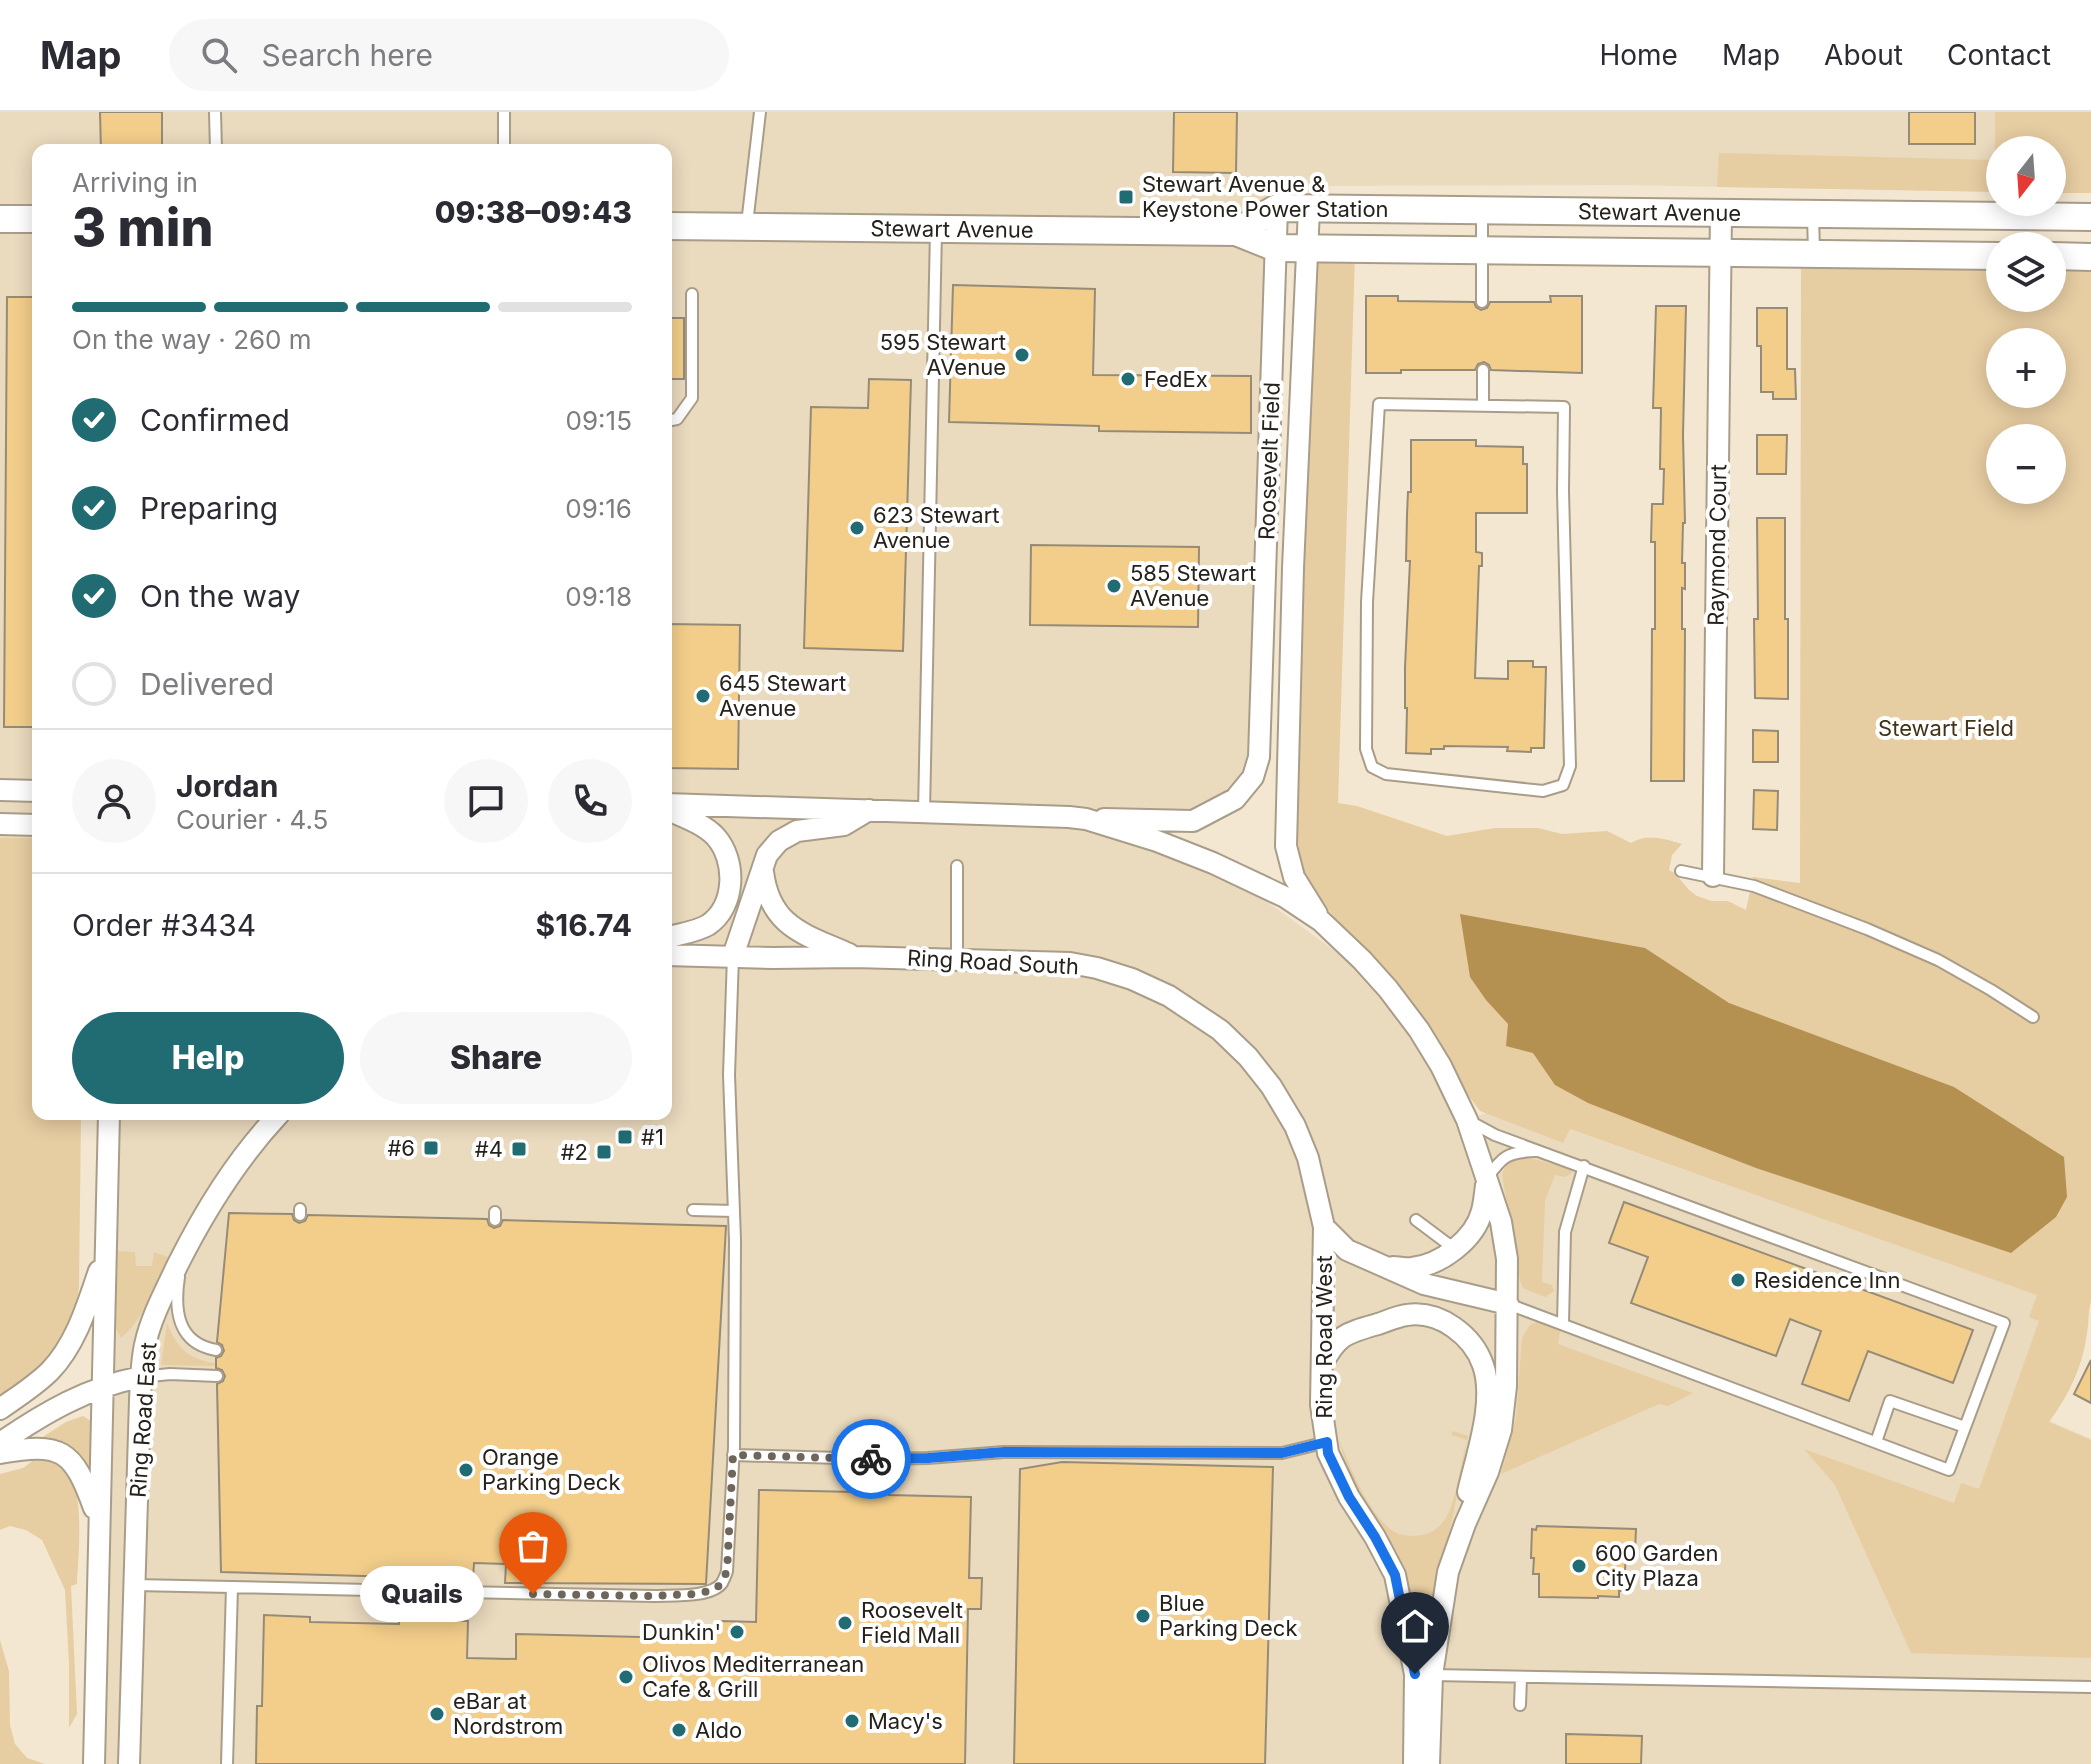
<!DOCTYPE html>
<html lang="en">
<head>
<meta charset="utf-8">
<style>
  :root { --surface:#fff; --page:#f7f7f7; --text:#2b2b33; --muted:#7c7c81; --line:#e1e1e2; --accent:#216c72 }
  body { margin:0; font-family:Inter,sans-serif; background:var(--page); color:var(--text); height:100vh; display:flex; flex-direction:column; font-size:30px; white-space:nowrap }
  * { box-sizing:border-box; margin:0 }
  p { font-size:26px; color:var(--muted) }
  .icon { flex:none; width:44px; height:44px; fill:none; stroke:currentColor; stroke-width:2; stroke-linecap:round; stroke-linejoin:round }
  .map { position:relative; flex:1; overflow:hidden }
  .side { position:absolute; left:32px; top:32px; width:640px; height:976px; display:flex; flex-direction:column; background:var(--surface); border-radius:16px; box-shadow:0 4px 20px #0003 }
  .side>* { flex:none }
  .needle { width:52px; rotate:197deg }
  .controls { position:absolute; left:1986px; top:24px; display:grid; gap:16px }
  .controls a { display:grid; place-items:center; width:80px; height:80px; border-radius:50%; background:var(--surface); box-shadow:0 4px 20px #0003; font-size:40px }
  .pin { position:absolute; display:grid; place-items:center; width:68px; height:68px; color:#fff; margin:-82px -34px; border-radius:50% 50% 50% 0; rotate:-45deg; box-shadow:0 0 8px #0007 }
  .pin .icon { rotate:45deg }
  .courier { position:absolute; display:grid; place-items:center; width:80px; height:80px; margin:-40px; border:6px solid #1a73e8; border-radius:50%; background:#fff; color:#222; box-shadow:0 2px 10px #0007 }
  .bubble { position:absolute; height:56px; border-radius:28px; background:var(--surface); box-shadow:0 4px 20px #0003; font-size:26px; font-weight:800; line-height:56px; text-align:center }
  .summary em { font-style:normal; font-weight:800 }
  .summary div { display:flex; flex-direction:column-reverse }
  .summary { display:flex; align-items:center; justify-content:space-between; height:136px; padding:0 40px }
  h1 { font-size:52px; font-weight:800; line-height:60px }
  .bar { display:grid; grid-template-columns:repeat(4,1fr); gap:12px 8px; align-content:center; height:96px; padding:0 40px }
  .bar i { height:10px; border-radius:6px; background:var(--line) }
  .bar .current { background:var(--accent) }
  .bar p { grid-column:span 4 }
  .line { display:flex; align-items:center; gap:20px; padding:0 40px; border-top:2px solid var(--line) }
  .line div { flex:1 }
  .round { display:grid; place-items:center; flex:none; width:84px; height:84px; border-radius:42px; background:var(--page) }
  ol { padding:0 40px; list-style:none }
  li { display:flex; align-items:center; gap:24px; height:88px }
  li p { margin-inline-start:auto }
  li .icon { padding:8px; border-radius:50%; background:var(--accent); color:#fff; stroke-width:4 }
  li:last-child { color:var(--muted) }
  li i { width:44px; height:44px; border:4px solid var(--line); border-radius:50% }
  .cta { display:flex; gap:16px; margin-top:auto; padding:16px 40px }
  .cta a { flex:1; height:92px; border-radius:48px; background:var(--accent); color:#fff; font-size:32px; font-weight:800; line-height:92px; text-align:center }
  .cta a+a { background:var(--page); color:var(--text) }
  header { display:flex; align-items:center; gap:48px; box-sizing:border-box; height:112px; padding:0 40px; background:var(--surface); border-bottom:2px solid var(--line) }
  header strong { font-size:38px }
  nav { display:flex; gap:44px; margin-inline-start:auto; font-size:28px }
  .search { width:560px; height:72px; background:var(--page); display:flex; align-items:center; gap:20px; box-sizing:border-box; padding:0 28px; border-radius:44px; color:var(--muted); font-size:30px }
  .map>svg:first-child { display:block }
  .built { fill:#eadabe }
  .green { fill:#e7cda2; fill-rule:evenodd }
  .water { fill:#b49150 }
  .building { fill:#f3ce8b; stroke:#968b77; stroke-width:2 }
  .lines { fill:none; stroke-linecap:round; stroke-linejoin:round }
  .service-casing { stroke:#a99d89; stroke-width:14 }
  .minor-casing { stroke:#a99d89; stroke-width:24 }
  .secondary-casing { stroke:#a99d89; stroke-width:30 }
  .service { stroke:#fff; stroke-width:10 }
  .minor { stroke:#fff; stroke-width:20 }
  .secondary { stroke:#fff; stroke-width:26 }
  .done { stroke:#6e665a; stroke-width:8; stroke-dasharray:0 14.4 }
  .route { stroke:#1a73e8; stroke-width:10 }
  .poi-dot { fill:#216c72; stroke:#fff; stroke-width:3 }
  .labels { text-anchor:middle; stroke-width:8; stroke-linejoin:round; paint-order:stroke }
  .poi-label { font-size:22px; fill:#26211a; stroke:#fff; text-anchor:start }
  .street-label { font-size:22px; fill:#26211a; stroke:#fff }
  .park-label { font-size:22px; fill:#433316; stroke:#fff }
</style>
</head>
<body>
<header>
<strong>Map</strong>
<div class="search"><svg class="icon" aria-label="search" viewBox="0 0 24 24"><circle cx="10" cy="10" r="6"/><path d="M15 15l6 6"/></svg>Search here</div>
<nav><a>Home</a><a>Map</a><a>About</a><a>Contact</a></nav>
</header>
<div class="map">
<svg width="2091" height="1652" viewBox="0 0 2091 1652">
  <rect width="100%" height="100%" fill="#f3e7d1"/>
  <path class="built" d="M0,0H2091V81H2052V38H2000V80L1624,73L1305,74L1269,158L1252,648L1242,669L1197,701L1100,707L1213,751L1388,877L1467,1008L1518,989L1569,1017L2038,1183L2049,1309L2091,1327V1652H94L109,1002H666V38H38V764L0,763Z"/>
  <path class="green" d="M1995,0H2091V81H2052V38H2000V80L1717,75L1719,41L1995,48Z
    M1315,141L1355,142L1338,691L1357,694L1447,724L1495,716H1538L1562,722L1607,719L1631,731C1648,721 1664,727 1682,732L1672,743L1669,758L1675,761L1689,778L1697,784L1712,789H1728L1746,798L1753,765L1800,771L1801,145L2000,149V186H2052V154H2091V1189C2088,1199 2089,1210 2087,1221C2083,1254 2069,1283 2049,1310L2091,1328V1546L1911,1541L1835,1373L1804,1337L1954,1391L1961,1371L1979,1377L2039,1209L2029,1205L2037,1183L1570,1017L1563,1031L1480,999L1309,772L1300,749L1295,697ZM2000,230H2052V282H2000ZM2000,326H2052V378H2000Z
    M0,726H38V1002H81L79,1176C71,1233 45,1255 0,1285Z
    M1520,1043L1569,1057L1572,1061L1566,1065L1555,1063L1545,1089L1542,1170L1552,1173L1554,1179L1545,1185L1523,1176L1520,1169L1502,1062L1507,1052Z
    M117,1139L135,1140L136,1154H152L154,1140L168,1145C155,1172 145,1206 121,1226L114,1213Z
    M1542,1208L1561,1215L1558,1232L1693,1281L1668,1294L1659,1292L1501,1362L1516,1306L1522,1226L1530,1213Z
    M167,1211C179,1240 189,1247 219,1252L214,1254L161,1253Z
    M83,1304L91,1309L89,1360L40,1328L41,1326L66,1310Z
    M1453,1319L1468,1324L1454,1399L1423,1537L1405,1463L1351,1365L1337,1324C1351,1354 1363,1392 1388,1415C1397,1424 1410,1425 1422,1423C1435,1421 1444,1411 1449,1400C1458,1378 1461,1351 1467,1328L1451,1323Z
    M35,1347C45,1348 57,1349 65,1356C86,1376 78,1444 77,1472L71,1474L77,1602L69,1616V1552L65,1478L42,1428L26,1418L10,1414L0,1418V1362L23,1356Z
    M0,1528L9,1559L10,1613L15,1632L27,1646L45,1652H0Z"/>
  <path class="water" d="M1460,802L1645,836L1729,891L1954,975L2064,1045L2067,1085L2056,1105L2011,1141L1756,1056L1588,991L1555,973L1533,941L1506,934L1508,912L1486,888L1470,865Z"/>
  <path class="building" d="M100,0H162V38H101Z
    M1174,0H1237L1236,61L1173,60Z
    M1909,0H1975V32H1909Z
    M953,173L1095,177L1093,263L1251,264V321L1099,319V314L949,310Z
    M1366,184H1398V189L1474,190L1476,195L1481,198L1487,196L1490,190H1551L1550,184H1582V261L1491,258L1489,253L1484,250L1478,252L1475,258H1401V261H1366Z
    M7,185H38V615H4Z
    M1656,194H1686L1683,323L1685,411H1683L1682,451H1685V477L1682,476V517H1685L1684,669H1651L1652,517H1655V430H1651L1652,392H1663L1664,357H1660L1661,296H1653Z
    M1757,196H1787V257H1795L1796,287H1773V280H1761V234H1757Z
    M666,206H684V267H666Z
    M869,267L911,268L903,539L804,536L811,295L868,296Z
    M1757,323H1787L1786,362H1757Z
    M1411,328H1476V334L1523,335V352H1527V401H1476V440L1482,441V454H1479L1475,566L1508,567V549H1533V555H1546L1544,636H1531V640L1507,639L1508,635L1444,634V637H1431V642L1406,641L1407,596H1405V555L1410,449H1406L1407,403L1408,380H1411Z
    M1757,406H1785V507H1788V587L1755,586L1754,507H1758Z
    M1031,433L1199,435L1198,515L1030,513Z
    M666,512L740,513L738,657L666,656Z
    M1753,618L1778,619V650H1753Z
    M1754,678L1778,679L1777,718L1753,717Z
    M1624,1090L1973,1218L1953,1271L1868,1239L1849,1289L1802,1272L1821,1219L1790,1207L1776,1244L1631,1191L1648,1145L1609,1131Z
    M229,1101L292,1102L294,1108L299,1111L305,1109L308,1103L487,1107L489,1113L494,1116L500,1114L503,1108L726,1114L706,1472L505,1471L506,1452L474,1451L473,1467L221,1460L217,1272L223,1269L225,1264L222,1258L216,1256V1246L221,1244L224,1239L222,1233L217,1230Z
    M2091,1248V1291L2074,1282Z
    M1062,1350L1273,1355L1265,1652H1014L1020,1357Z
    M857,1369L890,1370L889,1383L971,1385L969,1466H982L981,1497H968L965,1652H256L257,1594H262L264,1503L310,1505V1510L399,1512V1507L468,1509L467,1546L516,1547V1522L682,1526V1516L721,1517V1509L756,1510L759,1378L857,1380Z
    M1537,1414L1636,1417L1635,1439H1626L1624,1479H1619V1485L1598,1484V1486L1539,1485V1462H1533L1534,1446H1531L1532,1417L1536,1418Z
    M1566,1622L1642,1624L1641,1652H1566Z"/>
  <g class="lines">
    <defs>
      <path id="service" d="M215,0L216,38
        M504,0V38
        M1482,100V190
        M1813,104L1814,140
        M747,112L760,0
        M1483,258V293
        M1379,292L1564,295L1563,379L1570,654L1563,673L1543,679L1386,662L1372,655L1366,637L1367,490Z
        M666,309L677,307L692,286V182
        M924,700L936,118
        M1681,759L1754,774L1867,817L1938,848L1991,878L2033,905
        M957,847V754
        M1471,1010L1495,1023L2004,1211L1949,1358L1508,1192
        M1487,1066C1502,1045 1507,1040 1535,1039
        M693,1098L734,1099
        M495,1100V1108
        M300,1103V1097
        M1416,1108L1448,1132L1458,1134
        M179,1165C174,1198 177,1231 216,1238
        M1563,1212L1565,1120L1584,1054
        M141,1265L170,1262L217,1264
        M1876,1330L1890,1289L1965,1315
        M733,1343L875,1347L928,1346L1004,1340L1282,1341L1327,1330
        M134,1473L654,1484C671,1483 711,1486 722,1471C724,1467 726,1463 727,1459L734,1335L735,1128L729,963L733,844
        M1432,1563L2091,1575
        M1520,1593L1521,1566
        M227,1652L232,1475"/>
      <path id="minor" d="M1309,97L1293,456L1286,734L1294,765L1317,802
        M0,678L38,679
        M666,692L1069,705L1086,707L1157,729L1213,751L1285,785L1321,809L1362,848L1388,877L1419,918L1441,954L1467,1008L1501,1110L1507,1147L1506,1274L1501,1318L1488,1360L1465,1412L1448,1460L1432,1563L1429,1652
        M666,697C683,705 702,711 715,724C737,748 736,794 708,813C696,820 679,822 666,826
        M1104,707L1193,709L1235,687L1253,665L1259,645L1277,96
        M0,712L38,713
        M763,760C770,815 804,822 849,842
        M1713,764L1721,101
        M666,843L773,846L855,845L1070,851L1097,856L1132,867L1169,884L1220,918L1248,945L1271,974L1295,1014L1308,1046L1324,1115L1321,1293L1328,1341L1349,1385L1375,1425L1395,1463L1415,1562L1414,1652
        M733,844L767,743L779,729L797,719L844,713L869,698
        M1324,1115L1347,1138L1424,1172L1508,1192
        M1393,1155C1399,1155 1406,1157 1412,1156C1441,1153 1475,1127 1482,1099C1484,1091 1485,1082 1486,1073
        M1322,1253C1337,1223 1346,1221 1378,1212C1387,1209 1398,1204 1407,1203C1440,1198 1473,1224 1483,1253C1496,1290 1476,1344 1468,1380
        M0,1297C17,1285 35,1274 50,1259C76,1232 87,1194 99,1159
        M0,1331C44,1301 88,1275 141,1265
        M0,1341C61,1330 73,1337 94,1396
        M94,1652L109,1002
        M129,1652L140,1288C141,1270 141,1251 145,1233C151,1205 165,1180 177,1154C205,1098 236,1048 279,1002"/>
      <g id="secondary">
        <path d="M0,107H38"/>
        <path id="s1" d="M666,114L1236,120L1276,136L2000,144"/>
        <path id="s2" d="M1236,120L1277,96L2091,105"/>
        <path d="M2052,144L2091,145"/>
      </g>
    </defs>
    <use href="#service" class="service-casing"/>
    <use href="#minor" class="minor-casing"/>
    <use href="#secondary" class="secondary-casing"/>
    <use href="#service" class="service"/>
    <use href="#minor" class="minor"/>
    <use href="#secondary" class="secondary"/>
  </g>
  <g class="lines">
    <path class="done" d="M533,1482L654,1484L694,1482L714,1478L721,1472L727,1459L733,1343L871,1347"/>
    <path class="route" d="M871,1347L928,1346L1004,1340L1282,1341L1327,1330L1328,1341L1349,1385L1375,1425L1395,1463L1415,1562"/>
  </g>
  <g class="poi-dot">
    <rect x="1118" y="77" width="16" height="16" rx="4"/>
    <circle cx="1022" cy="243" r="8"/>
    <circle cx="1128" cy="267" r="8"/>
    <circle cx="857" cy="416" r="8"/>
    <circle cx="1114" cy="474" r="8"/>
    <circle cx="703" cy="584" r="8"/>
    <rect x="617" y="1017" width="16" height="16" rx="4"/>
    <rect x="423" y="1028" width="16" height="16" rx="4"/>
    <rect x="511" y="1029" width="16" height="16" rx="4"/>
    <rect x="596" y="1032" width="16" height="16" rx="4"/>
    <circle cx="1738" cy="1168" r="8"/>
    <circle cx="466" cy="1358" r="8"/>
    <circle cx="1579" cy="1454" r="8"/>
    <circle cx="1143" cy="1504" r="8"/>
    <circle cx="845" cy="1511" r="8"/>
    <circle cx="737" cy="1520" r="8"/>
    <circle cx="626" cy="1565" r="8"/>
    <circle cx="437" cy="1602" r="8"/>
    <circle cx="852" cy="1609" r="8"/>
    <circle cx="679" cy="1618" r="8"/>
  </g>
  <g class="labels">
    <g class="poi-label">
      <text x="1142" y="80">Stewart Avenue &amp;<tspan x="1142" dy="25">Keystone Power Station</tspan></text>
      <text x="1006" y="238" text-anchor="end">595 Stewart<tspan x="1006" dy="25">AVenue</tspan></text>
      <text x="1144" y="275">FedEx</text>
      <text x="873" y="411">623 Stewart<tspan x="873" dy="25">Avenue</tspan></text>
      <text x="1130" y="469">585 Stewart<tspan x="1130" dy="25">AVenue</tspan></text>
      <text x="719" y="579">645 Stewart<tspan x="719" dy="25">Avenue</tspan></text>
      <text x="641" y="1033">#1</text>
      <text x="415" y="1044" text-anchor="end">#6</text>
      <text x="503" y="1045" text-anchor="end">#4</text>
      <text x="588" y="1048" text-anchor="end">#2</text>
      <text x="1754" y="1176">Residence Inn</text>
      <text x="482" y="1353">Orange<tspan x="482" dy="25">Parking Deck</tspan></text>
      <text x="1595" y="1449">600 Garden<tspan x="1595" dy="25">City Plaza</tspan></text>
      <text x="1159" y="1499">Blue<tspan x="1159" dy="25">Parking Deck</tspan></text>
      <text x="861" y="1506">Roosevelt<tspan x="861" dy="25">Field Mall</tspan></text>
      <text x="721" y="1528" text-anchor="end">Dunkin'</text>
      <text x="642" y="1560">Olivos Mediterranean<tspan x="642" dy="25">Cafe &amp; Grill</tspan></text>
      <text x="453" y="1597">eBar at<tspan x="453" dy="25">Nordstrom</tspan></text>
      <text x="868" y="1617">Macy's</text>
      <text x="695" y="1626">Aldo</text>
    </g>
    <g class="street-label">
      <text dy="8" stroke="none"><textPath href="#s2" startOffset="430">Stewart Avenue</textPath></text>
      <text dy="8" stroke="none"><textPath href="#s1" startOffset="286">Stewart Avenue</textPath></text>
      <text transform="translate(1269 349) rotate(-88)" y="8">Roosevelt Field</text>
      <text transform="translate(1717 433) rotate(-89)" y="8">Raymond Court</text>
      <text transform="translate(993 850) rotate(3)" y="8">Ring Road South</text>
      <text transform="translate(1324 1225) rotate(-90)" y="8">Ring Road West</text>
      <text transform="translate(143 1308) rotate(-86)" y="8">Ring Road East</text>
    </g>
    <g class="park-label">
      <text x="1946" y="624">Stewart Field</text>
    </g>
  </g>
</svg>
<div class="controls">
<a><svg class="needle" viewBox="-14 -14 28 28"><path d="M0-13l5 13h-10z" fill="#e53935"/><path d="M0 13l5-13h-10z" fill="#7c7c81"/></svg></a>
<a><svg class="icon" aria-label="layers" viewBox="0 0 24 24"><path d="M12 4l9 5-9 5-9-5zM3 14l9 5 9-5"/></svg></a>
<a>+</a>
<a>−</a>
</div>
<div class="pin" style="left:533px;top:1482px;background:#ea580c"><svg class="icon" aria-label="bag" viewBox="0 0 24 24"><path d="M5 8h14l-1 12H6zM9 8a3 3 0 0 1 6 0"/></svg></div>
<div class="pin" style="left:1415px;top:1562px;background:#1f2937"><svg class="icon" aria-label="home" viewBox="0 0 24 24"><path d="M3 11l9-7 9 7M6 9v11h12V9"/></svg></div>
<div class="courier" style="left:871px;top:1347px"><svg class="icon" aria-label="bike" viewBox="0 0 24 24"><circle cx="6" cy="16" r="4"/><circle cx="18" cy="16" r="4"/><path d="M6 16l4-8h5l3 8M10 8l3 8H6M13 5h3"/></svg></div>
<div class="bubble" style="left:360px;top:1454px;width:124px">Quails</div>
<section class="side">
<div class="summary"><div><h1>3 min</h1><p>Arriving in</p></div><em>09:38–09:43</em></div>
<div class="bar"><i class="current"></i><i class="current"></i><i class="current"></i><i></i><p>On the way · 260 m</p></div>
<ol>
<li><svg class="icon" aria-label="check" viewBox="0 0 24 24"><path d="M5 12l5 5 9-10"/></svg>Confirmed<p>09:15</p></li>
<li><svg class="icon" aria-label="check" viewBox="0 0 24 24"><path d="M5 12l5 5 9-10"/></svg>Preparing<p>09:16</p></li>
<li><svg class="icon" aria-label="check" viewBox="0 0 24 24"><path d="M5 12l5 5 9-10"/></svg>On the way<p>09:18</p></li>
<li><i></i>Delivered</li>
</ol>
<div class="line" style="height:144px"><a class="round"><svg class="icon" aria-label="person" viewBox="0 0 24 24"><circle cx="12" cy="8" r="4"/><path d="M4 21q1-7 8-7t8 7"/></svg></a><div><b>Jordan</b><p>Courier · 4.5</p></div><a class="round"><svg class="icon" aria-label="chat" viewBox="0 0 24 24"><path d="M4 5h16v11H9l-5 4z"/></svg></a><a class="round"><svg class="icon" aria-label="phone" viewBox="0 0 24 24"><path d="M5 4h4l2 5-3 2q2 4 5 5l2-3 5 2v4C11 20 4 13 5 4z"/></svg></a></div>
<div class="line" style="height:104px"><div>Order #3434</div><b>$16.74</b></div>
<div class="cta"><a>Help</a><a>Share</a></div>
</section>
</div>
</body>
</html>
